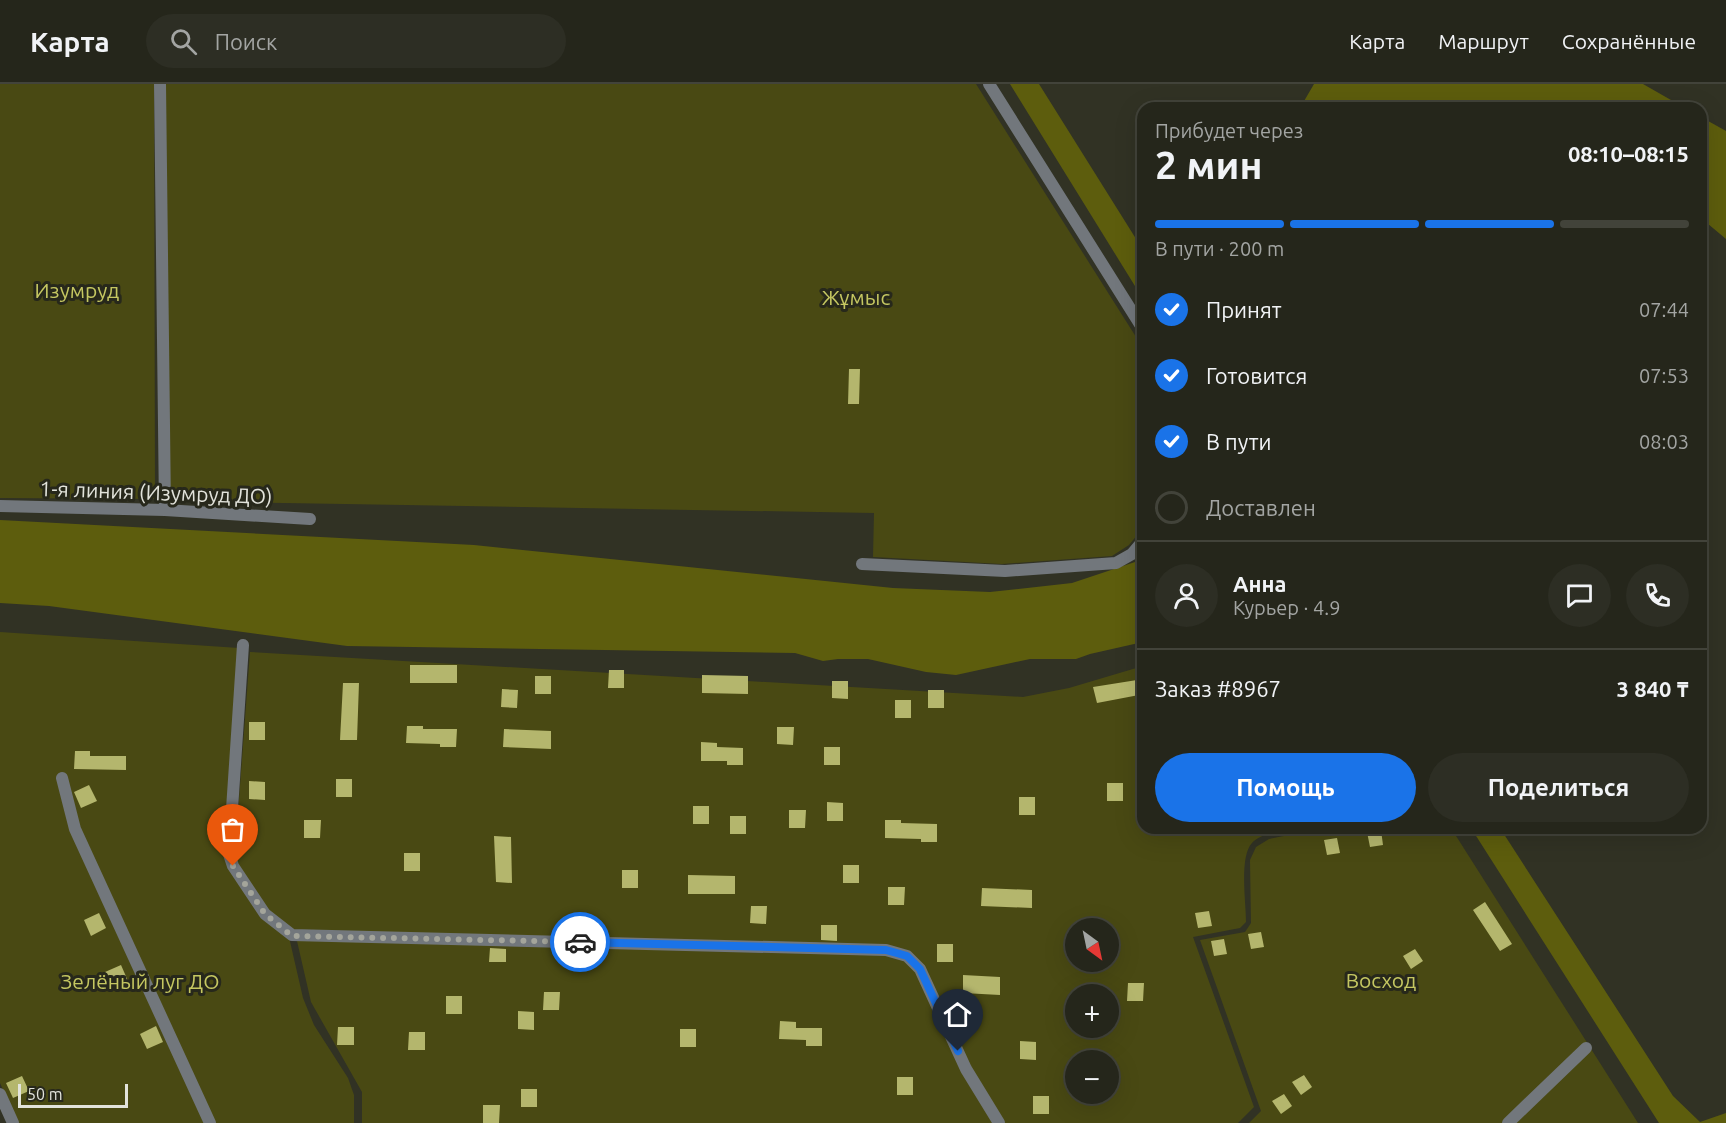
<!DOCTYPE html>
<html lang="ru">
<head>
<meta charset="utf-8">
<style>
  :root { --surface:#25261b; --page:#2d2e24; --text:#f1f3f6; --muted:#a3a5a3; --line:#42433a; --accent:#1a73e8 }
  body { margin:0; font-family:Ubuntu,sans-serif; background:var(--page); color:var(--text); height:100vh; display:flex; flex-direction:column; font-size:22px; white-space:nowrap }
  * { box-sizing:border-box; margin:0 }
  p { font-size:20px; color:var(--muted) }
  .icon { flex:none; width:33px; height:33px; fill:none; stroke:currentColor; stroke-width:2; stroke-linecap:round; stroke-linejoin:round }
  .map { position:relative; flex:1; overflow:hidden }
  .side { position:absolute; left:1137px; top:18px; width:570px; height:732px; display:flex; flex-direction:column; background:var(--surface); border-radius:18px; box-shadow:0 6px 24px #0002,0 0 0 2px var(--line) }
  .side>* { flex:none }
  .needle { width:39px; rotate:147deg }
  .tools { position:absolute; left:1065px; top:834px; display:grid; gap:12px }
  .tools a { display:grid; place-items:center; width:54px; height:54px; border-radius:50%; background:var(--surface); box-shadow:0 6px 24px #0002,0 0 0 2px var(--line); font-size:30px }
  .scale { position:absolute; left:18px; bottom:15px; width:110px; box-sizing:border-box; padding-left:6px; border:3px solid #e2e3db; border-top:0; font-size:16px; line-height:21px; white-space:nowrap; color:#e2e3db; -webkit-text-stroke:4px #27281b; paint-order:stroke }
  .pin { position:absolute; display:grid; place-items:center; width:51px; height:51px; color:#fff; margin:-62px -26px; border-radius:50% 50% 50% 0; rotate:-45deg; box-shadow:0 0 6px #0007 }
  .pin .icon { rotate:45deg }
  .courier { position:absolute; display:grid; place-items:center; width:60px; height:60px; margin:-30px; border:4px solid #1a73e8; border-radius:50%; background:#fff; color:#222; box-shadow:0 2px 8px #0007 }
  .head em { font-style:normal; font-weight:600 }
  .head div { display:flex; flex-direction:column-reverse }
  .head { display:flex; align-items:center; justify-content:space-between; height:102px; padding:0 18px }
  h1 { font-size:39px; font-weight:600; line-height:45px }
  .bar { display:grid; grid-template-columns:repeat(4,1fr); gap:9px 6px; align-content:center; height:72px; padding:0 18px }
  .bar i { height:8px; border-radius:4px; background:var(--line) }
  .bar .selected { background:var(--accent) }
  .bar p { grid-column:span 4 }
  .line { display:flex; align-items:center; gap:15px; padding:0 18px; border-top:2px solid var(--line) }
  .line div { flex:1 }
  .round { display:grid; place-items:center; flex:none; width:63px; height:63px; border-radius:32px; background:var(--page) }
  ol { padding:0 18px; list-style:none }
  li { display:flex; align-items:center; gap:18px; height:66px }
  li p { margin-inline-start:auto }
  li .icon { padding:6px; border-radius:50%; background:var(--accent); color:#fff; stroke-width:4 }
  li:last-child { color:var(--muted) }
  li i { width:33px; height:33px; border:3px solid var(--line); border-radius:50% }
  .cta { display:flex; gap:12px; margin-top:auto; padding:12px 18px }
  .cta a { flex:1; height:69px; border-radius:36px; background:var(--accent); color:#fff; font-size:24px; font-weight:600; line-height:69px; text-align:center }
  .cta a+a { background:var(--page); color:var(--text) }
  header { display:flex; align-items:center; gap:36px; box-sizing:border-box; height:84px; padding:0 30px; background:var(--surface); border-bottom:2px solid var(--line) }
  header strong { font-size:28px }
  nav { display:flex; gap:33px; margin-inline-start:auto; font-size:21px }
  .search { width:420px; height:54px; background:var(--page); display:flex; align-items:center; gap:15px; box-sizing:border-box; padding:0 21px; border-radius:33px; color:var(--muted); font-size:22px }
  .map>svg:first-child { display:block }
  .green { fill:#494913; fill-rule:evenodd }
  .water { fill:#5d5d0d }
  .building { fill:#b4b66d }
  .lines { fill:none; stroke-linecap:round; stroke-linejoin:round }
  .minor { stroke:#72777c; stroke-width:12 }
  .done { stroke:#a4a59b; stroke-width:6; stroke-dasharray:0 10.8 }
  .route { stroke:#1a73e8; stroke-width:8 }
  .labels { text-anchor:middle; stroke-width:6; stroke-linejoin:round; paint-order:stroke }
  .park-label { font-size:21px; fill:#c5c761; stroke:#27281b }
  .street-label { font-size:21px; fill:#e2e3db; stroke:#27281b }
</style>
</head>
<body>
<header>
<strong>Карта</strong>
<div class="search"><svg class="icon" aria-label="search" viewBox="0 0 24 24"><circle cx="10" cy="10" r="6"/><path d="M15 15l6 6"/></svg>Поиск</div>
<nav><a>Карта</a><a>Маршрут</a><a>Сохранённые</a></nav>
</header>
<div class="map">
<svg width="1726" height="1039" viewBox="0 0 1726 1039">
  <rect width="100%" height="100%" fill="#313224"/>
  <path class="green" d="M0,0H154L155,415L0,414Z
    M164,0H976L1143,264V444L1129,461L1112,472L1002,480L873,473L874,429L162,417Z
    M0,548L239,564L226,769L289,853L303,914L314,941L348,994L354,1011V1039H18L0,999Z
    M250,568L1023,613L1069,604L1143,582V744H1297C1284,747 1262,748 1252,759C1239,773 1246,818 1246,838L1240,844L1193,853L1254,1023L1238,1039H362V1008L311,918L297,857L268,827L237,781L235,769ZM1076,844H1108V878H1076ZM1076,910H1108V944H1076ZM1076,976H1108V1010H1076Z
    M1323,744H1451L1638,1039H1249L1261,1027L1200,856L1245,848L1251,839L1250,776L1256,763L1269,755Z"/>
  <path class="water" d="M1010,0H1039L1143,166V215Z
    M1314,0H1643L1685,24H1508C1486,16 1465,14 1442,24H1300Z
    M1701,33L1726,47V155L1701,134Z
    M0,436L474,461L893,504L990,508L1072,499L1135,478L1143,471V558L1090,570L1076,575H1030L956,591L926,588L868,575H838L823,577L795,569L347,562L49,522L0,519Z
    M1471,744H1500L1673,1012L1700,1038L1726,1029V1039H1659Z"/>
  <path class="building" d="M849,285H860L859,320H848Z
    M410,581H457V599H410Z
    M609,586H624V604H608Z
    M702,591L748,592V610L702,609Z
    M535,592H551V610H535Z
    M1137,596L1139,611L1097,619L1093,603Z
    M832,597H848V615L832,614Z
    M343,599H359L357,656H340Z
    M502,605L518,606L517,624L501,623Z
    M928,606H944V624H928Z
    M895,616H911V634H895Z
    M249,638H265V656H249Z
    M407,642H423V645H457L456,663H440V660L406,659Z
    M777,643H794L793,661L777,660Z
    M504,645L551,647V665L503,663Z
    M701,658L717,659V663L743,664V681H727V677H701Z
    M824,663H840V681H824Z
    M75,667H90V672H126V686L74,685Z
    M336,695H352V713H336Z
    M249,697L265,698V716L249,715Z
    M1107,699H1123V717H1107Z
    M89,701L97,717L81,724L74,708Z
    M1019,713H1035V731H1019Z
    M827,718L843,719V737H827Z
    M693,722H709V740H693Z
    M789,726H806L805,744H789Z
    M730,732H746V750H730Z
    M304,736H321L320,754H304Z
    M885,736H901V739L937,740V758H921V755L885,754Z
    M1381,746L1383,761L1370,763L1367,748Z
    M494,752L511,753L512,799L496,798Z
    M1337,754L1340,769L1327,771L1324,756Z
    M404,769H420V787H404Z
    M843,781H859V799H843Z
    M622,786H638V804H622Z
    M688,791L735,792V810H688Z
    M888,803H905L904,821H888Z
    M982,804L1032,806V824L981,822Z
    M1485,818L1512,860L1500,867L1473,826Z
    M751,822H767L766,840L750,839Z
    M1209,827L1212,842L1198,844L1195,829Z
    M99,829L106,844L91,852L84,836Z
    M821,841H837V857L821,856Z
    M1261,848L1264,863L1251,865L1248,850Z
    M1224,855L1227,870L1214,872L1211,857Z
    M937,860H953V878H937Z
    M490,864L506,865V878H489Z
    M1415,865L1423,877L1411,885L1403,872Z
    M121,881L128,897L112,904L105,888Z
    M963,891L1000,893V911L963,909Z
    M1128,899H1144L1143,917H1127Z
    M544,908H560L559,926H543Z
    M446,912H462V930H446Z
    M518,927L534,928V946L518,945Z
    M780,937L796,938V944H822V962H806V956L779,955Z
    M156,942L163,958L147,965L140,950Z
    M338,943H354V961H337Z
    M680,945H696V963H680Z
    M409,948H425V966H408Z
    M1020,957L1036,958V976L1020,975Z
    M1304,991L1312,1003L1301,1011L1292,998Z
    M22,992L29,1007L13,1014L6,999Z
    M897,993H913V1011H897Z
    M521,1005H537V1023H521Z
    M1284,1010L1292,1022L1281,1030L1272,1017Z
    M1033,1012H1049V1030H1033Z
    M483,1021H500L499,1039H483Z"/>
  <g class="lines">
    <path class="minor" d="M160,0L165,426
      M989,0L1143,245
      M0,422L165,426L310,435
      M862,480L1005,487L1116,479L1132,470L1143,457
      M243,561L229,770L233,782L265,830L292,851L886,866L907,872L920,885L966,985L999,1039
      M62,694L75,745L210,1039
      M0,1010L13,1039
      M1508,1039L1586,964"/>
  </g>
  <g class="lines">
    <path class="done" d="M233,782L265,830L292,852L580,858"/>
    <path class="route" d="M580,858L886,866L907,872L920,885L958,967"/>
  </g>
  <g class="labels">
    <g class="park-label">
      <text x="77" y="214">Изумруд</text>
      <text x="856" y="221">Жұмыс</text>
      <text x="1381" y="904">Восход</text>
      <text x="140" y="905">Зелёный луг ДО</text>
    </g>
    <g class="street-label">
      <text transform="translate(156 409) rotate(2)" y="7">1-я линия (Изумруд ДО)</text>
    </g>
  </g>
</svg>
<div class="tools">
<a><svg class="needle" viewBox="-14 -14 28 28"><path d="M0-13l5 13h-10z" fill="#e53935"/><path d="M0 13l5-13h-10z" fill="#a3a5a3"/></svg></a>
<a>+</a>
<a>−</a>
</div>
<div class="scale">50 m</div>
<div class="pin" style="left:233px;top:782px;background:#ea580c"><svg class="icon" aria-label="bag" viewBox="0 0 24 24"><path d="M5 8h14l-1 12H6zM9 8a3 3 0 0 1 6 0"/></svg></div>
<div class="pin" style="left:958px;top:967px;background:#1f2937"><svg class="icon" aria-label="home" viewBox="0 0 24 24"><path d="M3 11l9-7 9 7M6 9v11h12V9"/></svg></div>
<div class="courier" style="left:580px;top:858px"><svg class="icon" aria-label="car" viewBox="0 0 24 24"><path d="M5 17H2v-5l4-1 3-4h7l3 4 3 1v5h-3M9 17h6M6 11h13"/><circle cx="7" cy="17" r="2"/><circle cx="17" cy="17" r="2"/></svg></div>
<section class="side">
<div class="head"><div><h1>2 мин</h1><p>Прибудет через</p></div><em>08:10–08:15</em></div>
<div class="bar"><i class="selected"></i><i class="selected"></i><i class="selected"></i><i></i><p>В пути · 200 m</p></div>
<ol>
<li><svg class="icon" aria-label="check" viewBox="0 0 24 24"><path d="M5 12l5 5 9-10"/></svg>Принят<p>07:44</p></li>
<li><svg class="icon" aria-label="check" viewBox="0 0 24 24"><path d="M5 12l5 5 9-10"/></svg>Готовится<p>07:53</p></li>
<li><svg class="icon" aria-label="check" viewBox="0 0 24 24"><path d="M5 12l5 5 9-10"/></svg>В пути<p>08:03</p></li>
<li><i></i>Доставлен</li>
</ol>
<div class="line" style="height:108px"><a class="round"><svg class="icon" aria-label="person" viewBox="0 0 24 24"><circle cx="12" cy="8" r="4"/><path d="M4 21q1-7 8-7t8 7"/></svg></a><div><b>Анна</b><p>Курьер · 4.9</p></div><a class="round"><svg class="icon" aria-label="chat" viewBox="0 0 24 24"><path d="M4 5h16v11H9l-5 4z"/></svg></a><a class="round"><svg class="icon" aria-label="phone" viewBox="0 0 24 24"><path d="M5 4h4l2 5-3 2q2 4 5 5l2-3 5 2v4C11 20 4 13 5 4z"/></svg></a></div>
<div class="line" style="height:78px"><div>Заказ #8967</div><b>3 840 ₸</b></div>
<div class="cta"><a>Помощь</a><a>Поделиться</a></div>
</section>
</div>
</body>
</html>
